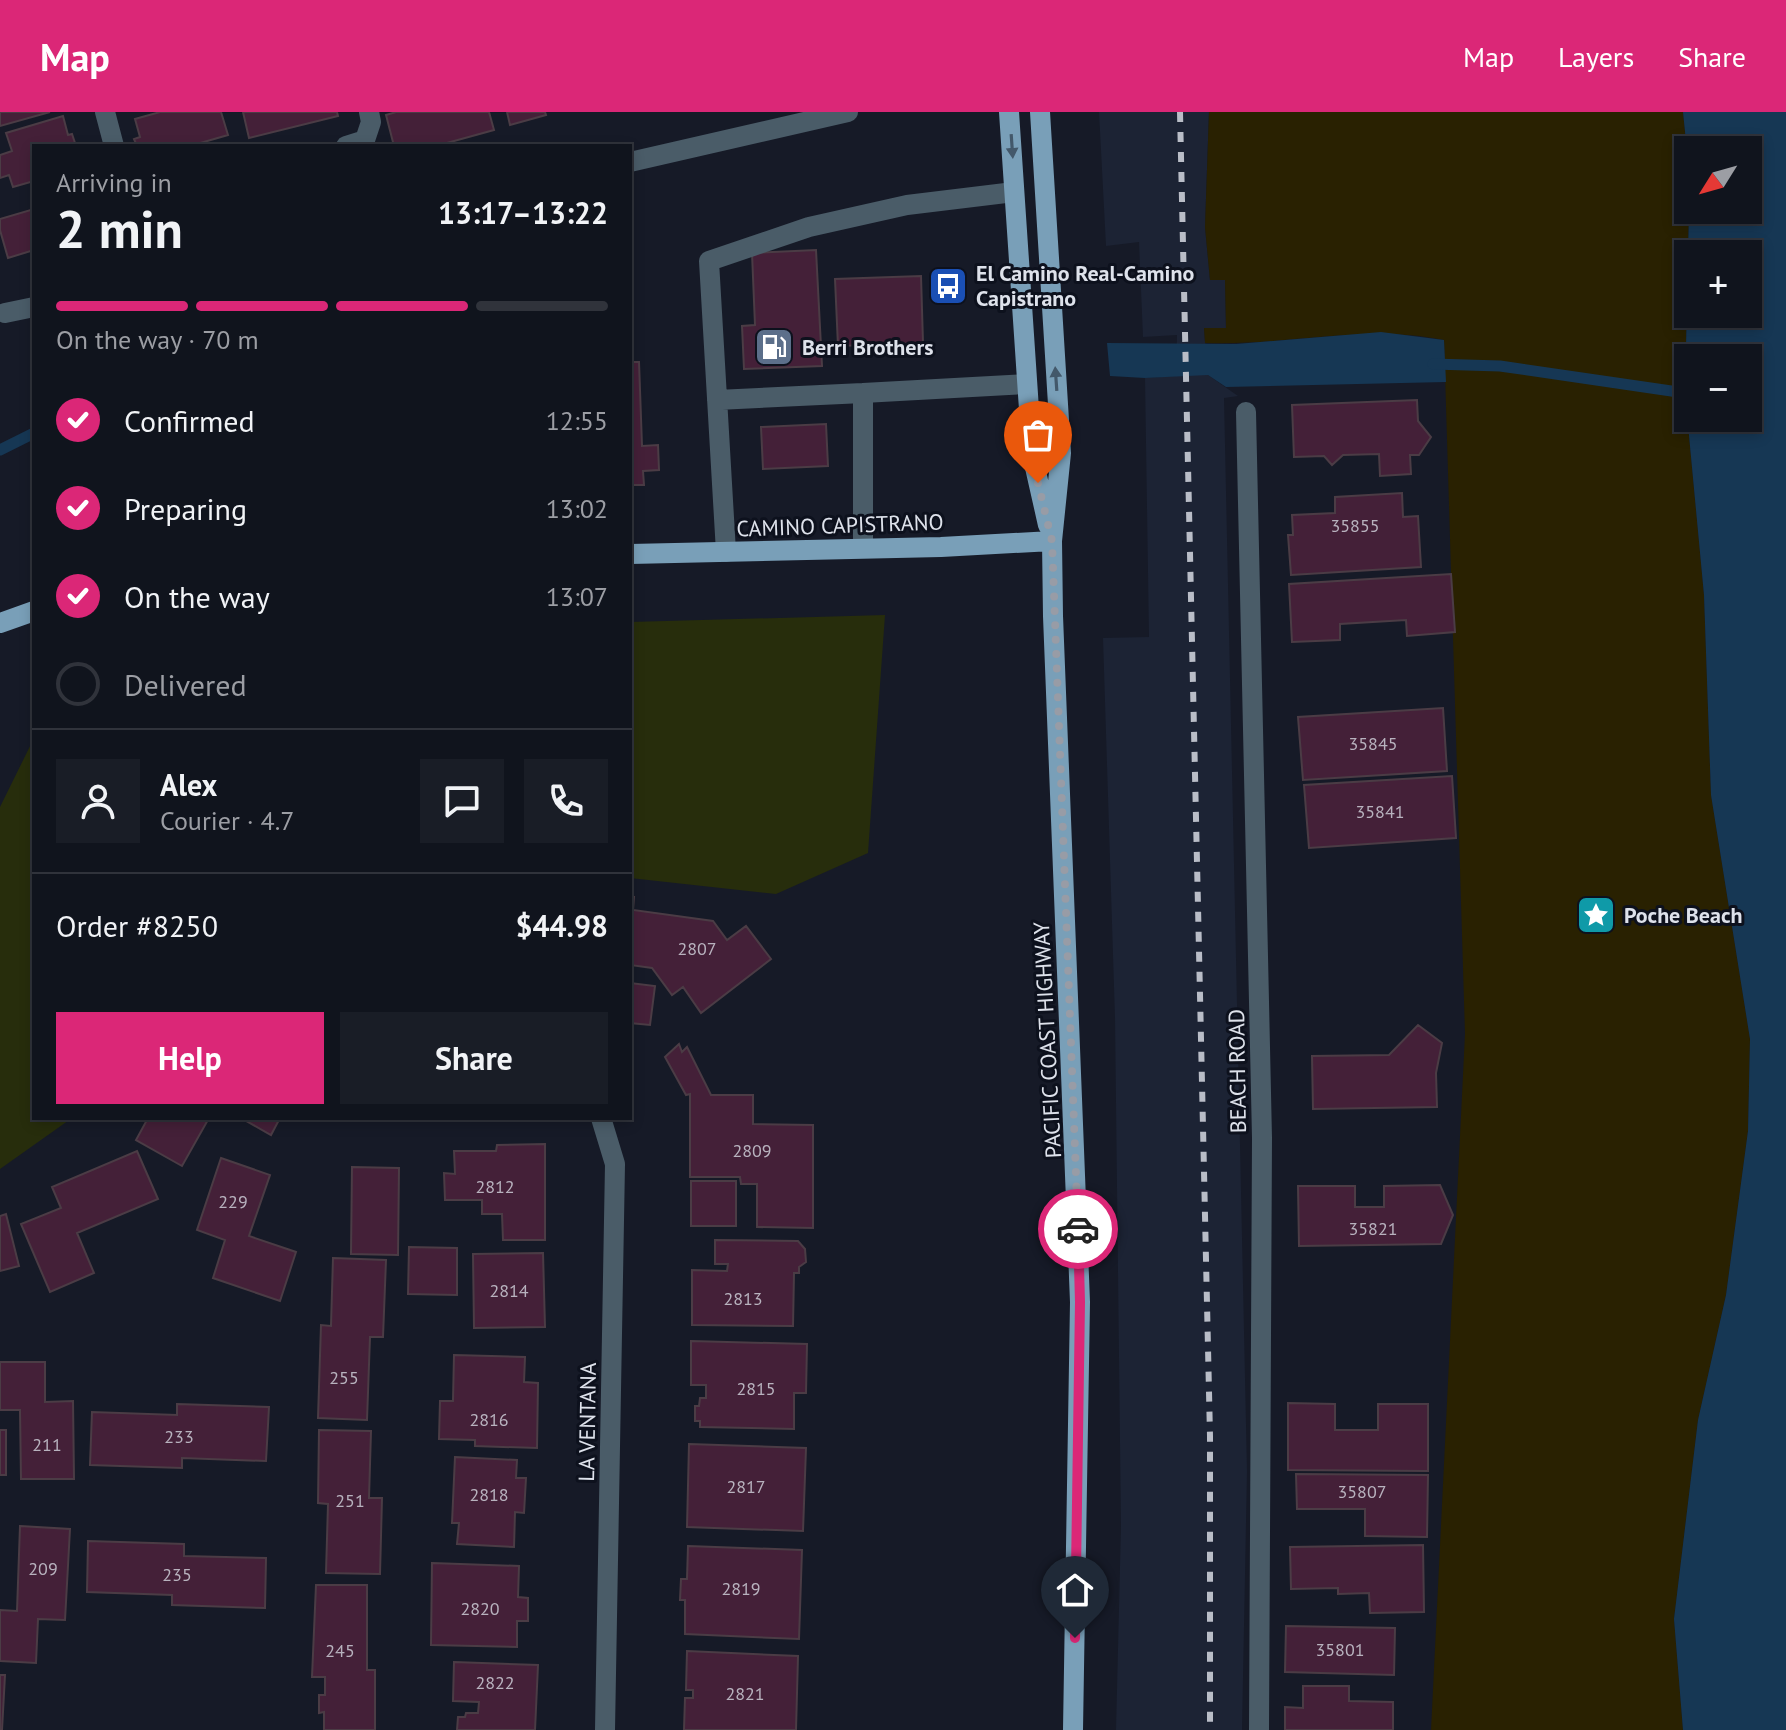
<!DOCTYPE html>
<html lang="en">
<head>
<meta charset="utf-8">
<style>
  :root { --surface:#10141d; --page:#191d26; --text:#f1f3f6; --muted:#9c9ea4; --line:#30333b; --accent:#db2777 }
  body { margin:0; font-family:"PT Sans",sans-serif; background:var(--page); color:var(--text); height:100vh; display:flex; flex-direction:column; font-size:30px; white-space:nowrap }
  * { box-sizing:border-box; margin:0 }
  p { font-size:26px; color:var(--muted) }
  .icon { flex:none; width:44px; height:44px; fill:none; stroke:currentColor; stroke-width:2; stroke-linecap:round; stroke-linejoin:round }
  .map { position:relative; flex:1; overflow:hidden }
  .sheet { position:absolute; left:32px; top:32px; width:600px; height:976px; display:flex; flex-direction:column; background:var(--surface); border-radius:0px; box-shadow:0 4px 12px #0003,0 0 0 2px var(--line) }
  .sheet>* { flex:none }
  .needle { width:52px; rotate:233deg }
  .tools { position:absolute; left:1674px; top:24px; display:grid; gap:16px }
  .tools a { display:grid; place-items:center; width:88px; height:88px; border-radius:0px; background:var(--surface); box-shadow:0 4px 12px #0003,0 0 0 2px var(--line); font-size:40px }
  .pin { position:absolute; display:grid; place-items:center; width:68px; height:68px; color:#fff; margin:-82px -34px; border-radius:50% 50% 50% 0; rotate:-45deg; box-shadow:0 0 8px #0007 }
  .pin .icon { rotate:45deg }
  .courier { position:absolute; display:grid; place-items:center; width:80px; height:80px; margin:-40px; border:6px solid #db2777; border-radius:50%; background:#fff; color:#222; box-shadow:0 2px 10px #0007 }
  .head em { font-style:normal; font-weight:700 }
  .head div { display:flex; flex-direction:column-reverse }
  .head { display:flex; align-items:center; justify-content:space-between; height:136px; padding:0 24px }
  h1 { font-size:52px; font-weight:700; line-height:60px }
  .bar { display:grid; grid-template-columns:repeat(4,1fr); gap:12px 8px; align-content:center; height:96px; padding:0 24px }
  .bar i { height:10px; border-radius:6px; background:var(--line) }
  .bar .selected { background:var(--accent) }
  .bar p { grid-column:span 4 }
  .line { display:flex; align-items:center; gap:20px; padding:0 24px; border-top:2px solid var(--line) }
  .line div { flex:1 }
  .round { display:grid; place-items:center; flex:none; width:84px; height:84px; border-radius:0px; background:var(--page) }
  ol { padding:0 24px; list-style:none }
  li { display:flex; align-items:center; gap:24px; height:88px }
  li p { margin-inline-start:auto }
  li .icon { padding:8px; border-radius:50%; background:var(--accent); color:#fff; stroke-width:4 }
  li:last-child { color:var(--muted) }
  li i { width:44px; height:44px; border:4px solid var(--line); border-radius:50% }
  .action { display:flex; gap:16px; margin-top:auto; padding:16px 24px }
  .action a { flex:1; height:92px; border-radius:0px; background:var(--accent); color:#fff; font-size:32px; font-weight:700; line-height:92px; text-align:center }
  .action a+a { background:var(--page); color:var(--text) }
  header { display:flex; align-items:center; gap:48px; box-sizing:border-box; height:112px; padding:0 40px; background:var(--accent); color:#fff }
  header strong { font-size:38px }
  nav { display:flex; gap:44px; margin-inline-start:auto; font-size:28px }
  .map>svg:first-child { display:block }
  .built { fill:#1c2334 }
  .green { fill:#272d0c }
  .sand { fill:#292101 }
  .water { fill:#163754; fill-rule:evenodd }
  .lines { fill:none; stroke-linecap:round; stroke-linejoin:round }
  .stream { stroke:#163754; stroke-width:11 }
  .building { fill:#442038; stroke:#4b3c45; stroke-width:2 }
  .minor { stroke:#4a5c68; stroke-width:20 }
  .major { stroke:#799fb8; stroke-width:20 }
  .rail { stroke:#b9bdc7; stroke-width:6; stroke-dasharray:10 10; stroke-linecap:butt }
  .oneway { fill:#43586a }
  .done { stroke:#989ca6; stroke-width:8; stroke-dasharray:0 14.4 }
  .route { stroke:#db2777; stroke-width:10 }
  .labels { text-anchor:middle; stroke-width:6; stroke-linejoin:round; paint-order:stroke }
  .number-label { font-size:18px; fill:#b8b2be }
  .poi-label { font-size:22px; font-weight:bold; fill:#dee2eb; stroke:#0d111d; text-anchor:start }
  .street-label { font-size:22px; fill:#dee2eb; stroke:#0d111d }
</style>
</head>
<body>
<header>
<strong>Map</strong>
<nav><a>Map</a><a>Layers</a><a>Share</a></nav>
</header>
<div class="map">
<svg width="1786" height="1618" viewBox="0 0 1786 1618">
  <rect width="100%" height="100%" fill="#161a27"/>
  <path class="built" d="M1099,0H1209L1205,115L1210,168H1225L1226,217H1204L1208,263L1238,284L1224,286L1247,1359L1242,1618H1116L1121,1414L1115,906L1103,526L1149,525L1145,266L1176,264L1177,223L1143,225L1139,130L1106,134Z"/>
  <path class="green" d="M885,503L868,741L776,782L630,766V510Z
    M34,626V1006H72L0,1057V695Z"/>
  <path class="sand" d="M1209,0H1683L1688,49L1689,98L1685,281L1704,483L1711,683L1750,927L1748,1019L1726,1183L1698,1308L1674,1507L1683,1618H1431L1465,922L1444,228C1363,212 1287,234 1205,231L1204,216H1226L1225,168H1210L1205,115Z"/>
  <path class="water" d="M1683,0H1786V1618H1683L1674,1507L1698,1308L1726,1183L1748,1019L1750,927L1711,683L1704,483L1685,281L1689,98H1748V38H1688V49ZM1688,142H1748V202H1688ZM1688,246H1748V306H1688Z
    M1381,220L1444,228L1446,270L1226,275L1208,263L1145,266L1110,264L1107,231L1236,232Z"/>
  <g class="lines">
    <path class="stream" d="M1433,252L1500,254L1685,281
      M0,338L34,321"/>
  </g>
  <path class="building" d="M0,0H50L0,14Z
    M160,0H221L228,23L190,34H137L134,27L140,25L135,7Z
    M243,0H337L338,4L249,26Z
    M396,0H489L494,18L436,34H394L386,3Z
    M507,0H545L546,3L510,13Z
    M63,4L68,23L72,22L76,34H34V69L13,75L9,63L0,66V43L12,39L6,21Z
    M34,97V138L8,146L0,118V107Z
    M816,138L822,254L744,257L742,214L755,213L752,141Z
    M921,164L923,231L838,234L835,167Z
    M630,250H639L642,334L658,333L659,358L643,359L644,373H630Z
    M1417,288L1418,309L1431,325L1419,343H1410L1411,362L1380,364L1379,342L1343,343L1332,353L1324,344L1294,345L1292,293Z
    M826,312L828,354L763,357L761,315Z
    M1402,381L1403,405L1418,404L1421,455L1291,463L1288,423H1293L1292,403L1335,401V385Z
    M1451,462L1455,520L1407,524L1406,508L1340,512V528L1292,530L1289,472Z
    M1443,596L1447,659L1303,668L1298,605Z
    M1452,664L1456,726L1309,736L1304,673Z
    M630,785H634L633,798L713,809L727,828L746,814L771,847L701,901L683,875L672,883L652,856L630,853Z
    M630,871L655,874L650,913L630,911Z
    M1418,913L1442,931L1436,961L1437,995L1313,997L1312,944L1389,943Z
    M679,932L682,940L687,935L711,983H753V1012L813,1013V1116L757,1115V1072H741L740,1065H690V982L686,983L665,945Z
    M148,1006H209L182,1054L136,1028Z
    M241,1006H280L271,1023Z
    M545,1032V1128H503L502,1102H482V1088H445L444,1061L455,1062L454,1039H496L497,1033Z
    M137,1039L158,1087L77,1121L94,1161L50,1180L21,1112L61,1096L52,1075Z
    M221,1046L270,1063L249,1124L296,1140L280,1189L213,1166L225,1128L197,1118Z
    M352,1055L399,1056L398,1143L351,1142Z
    M691,1069H736V1114H691Z
    M1440,1073L1453,1103L1441,1132L1299,1134L1298,1074H1355V1095H1384V1074Z
    M6,1102L19,1154L0,1159V1104Z
    M715,1128L798,1129L805,1137L806,1150L799,1155V1161H794L793,1214L692,1213V1158L727,1159L728,1152H715Z
    M409,1135L457,1136V1183L408,1182Z
    M543,1141L545,1215L474,1216L473,1142Z
    M333,1146L386,1148L383,1225H370L367,1308L318,1306L321,1213L331,1214Z
    M691,1229L807,1232L806,1281H794V1317L700,1315V1309H695V1294H699L700,1286H706V1273H691Z
    M454,1243L525,1245L524,1270L538,1271L537,1336L475,1334V1328L439,1327L440,1289H453Z
    M0,1250H45V1290L73,1289L74,1367H21L20,1298H0Z
    M1288,1291L1335,1292V1318H1378V1292H1428V1359L1288,1358Z
    M177,1292L269,1295L266,1349L182,1346V1356L90,1353L92,1300L177,1303Z
    M0,1318H6V1363H0Z
    M319,1318L371,1319L369,1386H382L380,1462L326,1461L328,1392L318,1391Z
    M689,1332L806,1336L803,1419L687,1415Z
    M455,1345L517,1348L516,1366H526L524,1401L515,1400L514,1435L457,1432L459,1411H452Z
    M1296,1362L1428,1363L1427,1425L1365,1424V1397H1297Z
    M20,1414L70,1417L65,1508L38,1507L36,1551L0,1549V1498L17,1499Z
    M88,1429L184,1432V1444L266,1446L265,1496L172,1493V1483L87,1480Z
    M1423,1433L1424,1500L1370,1501L1369,1481L1338,1482V1476L1291,1477L1290,1435Z
    M688,1434L802,1438L799,1527L685,1522V1488H680L681,1467H687Z
    M432,1451L519,1454L518,1485L528,1486V1509H517V1535L431,1533Z
    M316,1473H367V1558H375V1618H324V1600L319,1601V1583H325V1565H312Z
    M1286,1514L1395,1516L1394,1563L1285,1560Z
    M687,1539L798,1544L796,1618H684L685,1586H693V1578H686Z
    M454,1550L538,1553L535,1618H457L458,1605H465L466,1601H478L479,1590L453,1589Z
    M0,1563H5L2,1618H0Z
    M1303,1574H1349V1589L1393,1590V1618H1285V1595L1303,1596Z"/>
  <g class="lines">
    <path class="minor" d="M105,0L114,34
      M346,34L365,28L371,10L369,0
      M630,50L848,0
      M5,201L34,195
      M717,288L863,281
      M1246,300L1262,1026L1259,1618
      M863,436V281L1027,272
      M726,440L709,149L809,115L907,93L1014,80
      M601,1006L615,1052L605,1618"/>
    <path class="major" d="M1009,0L1032,342L1048,413
      M1040,0L1061,341L1052,429L1053,504L1080,1190L1073,1618
      M630,442L941,435L1052,429
      M0,511L34,499"/>
    <path class="rail" d="M1180,0L1210,1324V1618"/>
  </g>
  <defs><path id="oneway-solid" d="M-6-.8H1V-3.2L6.5 0L1 3.2V.8H-6Z" transform="scale(2)"/></defs>
  <g class="oneway">
    <use href="#oneway-solid" transform="translate(1012 34) rotate(86)"/>
    <use href="#oneway-solid" transform="translate(1056 267) rotate(-94)"/>
  </g>
  <g class="lines">
    <path class="done" d="M1038,371L1052,429L1078,1117"/>
    <path class="route" d="M1075,1526L1080,1190L1078,1117"/>
  </g>
  <defs>
    <symbol id="bus-square" viewBox="-11 -11 22 22"><rect x="-9" y="-9" width="18" height="18" rx="4" fill="#1a4fb4" stroke="#0d111d"/><path d="M-5-6H5V4H4V6H2V4H-2V6H-4V4H-5ZM-3.5-4V0h7V-4ZM-3.5 1.2v1.5H-2V1.2ZM2 1.2v1.5H3.5V1.2Z" fill="#fff"/></symbol>
    <symbol id="fuel-square" viewBox="-11 -11 22 22"><rect x="-9" y="-9" width="18" height="18" rx="4" fill="#5c6f8a" stroke="#0d111d"/><path d="M-5.5-6h7V0h2V4h1.3V-2.5L3-4.5l.8-.8L6-3V5H2.5V1h-1V6h-7ZM-4.2-4.7v3.2H.2V-4.7Z" fill="#fff"/></symbol>
    <symbol id="sight-square" viewBox="-11 -11 22 22"><rect x="-9" y="-9" width="18" height="18" rx="4" fill="#0f9aa8" stroke="#0d111d"/><path d="M0-6L1.8-2.2L6-1.7L2.9 1.2L3.7 5.4L0 3.3L-3.7 5.4L-2.9 1.2L-6-1.7L-1.8-2.2Z" fill="#fff"/></symbol>
  </defs>
  <g fill-rule="evenodd">
    <use href="#bus-square" x="926" y="152" width="44" height="44"/>
    <use href="#fuel-square" x="752" y="213" width="44" height="44"/>
    <use href="#sight-square" x="1574" y="781" width="44" height="44"/>
  </g>
  <g class="labels">
    <g class="number-label">
      <text x="1355" y="420">35855</text>
      <text x="1373" y="638">35845</text>
      <text x="1380" y="706">35841</text>
      <text x="697" y="843">2807</text>
      <text x="752" y="1045">2809</text>
      <text x="495" y="1081">2812</text>
      <text x="233" y="1096">229</text>
      <text x="1373" y="1123">35821</text>
      <text x="509" y="1185">2814</text>
      <text x="743" y="1193">2813</text>
      <text x="344" y="1272">255</text>
      <text x="756" y="1283">2815</text>
      <text x="489" y="1314">2816</text>
      <text x="179" y="1331">233</text>
      <text x="47" y="1339">211</text>
      <text x="746" y="1381">2817</text>
      <text x="1362" y="1386">35807</text>
      <text x="489" y="1389">2818</text>
      <text x="350" y="1395">251</text>
      <text x="43" y="1463">209</text>
      <text x="177" y="1469">235</text>
      <text x="741" y="1483">2819</text>
      <text x="480" y="1503">2820</text>
      <text x="1340" y="1544">35801</text>
      <text x="340" y="1545">245</text>
      <text x="495" y="1577">2822</text>
      <text x="745" y="1588">2821</text>
    </g>
    <g class="poi-label">
      <text x="976" y="169">El Camino Real-Camino<tspan x="976" dy="25">Capistrano</tspan></text>
      <text x="802" y="243">Berri Brothers</text>
      <text x="1624" y="811">Poche Beach</text>
    </g>
    <g class="street-label">
      <text transform="translate(840 413) rotate(-2)" y="8">CAMINO CAPISTRANO</text>
      <text transform="translate(1047 928) rotate(-93)" y="8">PACIFIC COAST HIGHWAY</text>
      <text transform="translate(1237 959) rotate(-91)" y="8">BEACH ROAD</text>
      <text transform="translate(587 1310) rotate(-89)" y="8">LA VENTANA</text>
    </g>
  </g>
</svg>
<div class="tools">
<a><svg class="needle" viewBox="-14 -14 28 28"><path d="M0-13l5 13h-10z" fill="#e53935"/><path d="M0 13l5-13h-10z" fill="#9c9ea4"/></svg></a>
<a>+</a>
<a>−</a>
</div>
<div class="pin" style="left:1038px;top:371px;background:#ea580c"><svg class="icon" aria-label="bag" viewBox="0 0 24 24"><path d="M5 8h14l-1 12H6zM9 8a3 3 0 0 1 6 0"/></svg></div>
<div class="pin" style="left:1075px;top:1526px;background:#1f2937"><svg class="icon" aria-label="home" viewBox="0 0 24 24"><path d="M3 11l9-7 9 7M6 9v11h12V9"/></svg></div>
<div class="courier" style="left:1078px;top:1117px"><svg class="icon" aria-label="car" viewBox="0 0 24 24"><path d="M5 17H2v-5l4-1 3-4h7l3 4 3 1v5h-3M9 17h6M6 11h13"/><circle cx="7" cy="17" r="2"/><circle cx="17" cy="17" r="2"/></svg></div>
<section class="sheet">
<div class="head"><div><h1>2 min</h1><p>Arriving in</p></div><em>13:17–13:22</em></div>
<div class="bar"><i class="selected"></i><i class="selected"></i><i class="selected"></i><i></i><p>On the way · 70 m</p></div>
<ol>
<li><svg class="icon" aria-label="check" viewBox="0 0 24 24"><path d="M5 12l5 5 9-10"/></svg>Confirmed<p>12:55</p></li>
<li><svg class="icon" aria-label="check" viewBox="0 0 24 24"><path d="M5 12l5 5 9-10"/></svg>Preparing<p>13:02</p></li>
<li><svg class="icon" aria-label="check" viewBox="0 0 24 24"><path d="M5 12l5 5 9-10"/></svg>On the way<p>13:07</p></li>
<li><i></i>Delivered</li>
</ol>
<div class="line" style="height:144px"><a class="round"><svg class="icon" aria-label="person" viewBox="0 0 24 24"><circle cx="12" cy="8" r="4"/><path d="M4 21q1-7 8-7t8 7"/></svg></a><div><b>Alex</b><p>Courier · 4.7</p></div><a class="round"><svg class="icon" aria-label="chat" viewBox="0 0 24 24"><path d="M4 5h16v11H9l-5 4z"/></svg></a><a class="round"><svg class="icon" aria-label="phone" viewBox="0 0 24 24"><path d="M5 4h4l2 5-3 2q2 4 5 5l2-3 5 2v4C11 20 4 13 5 4z"/></svg></a></div>
<div class="line" style="height:104px"><div>Order #8250</div><b>$44.98</b></div>
<div class="action"><a>Help</a><a>Share</a></div>
</section>
</div>
</body>
</html>
